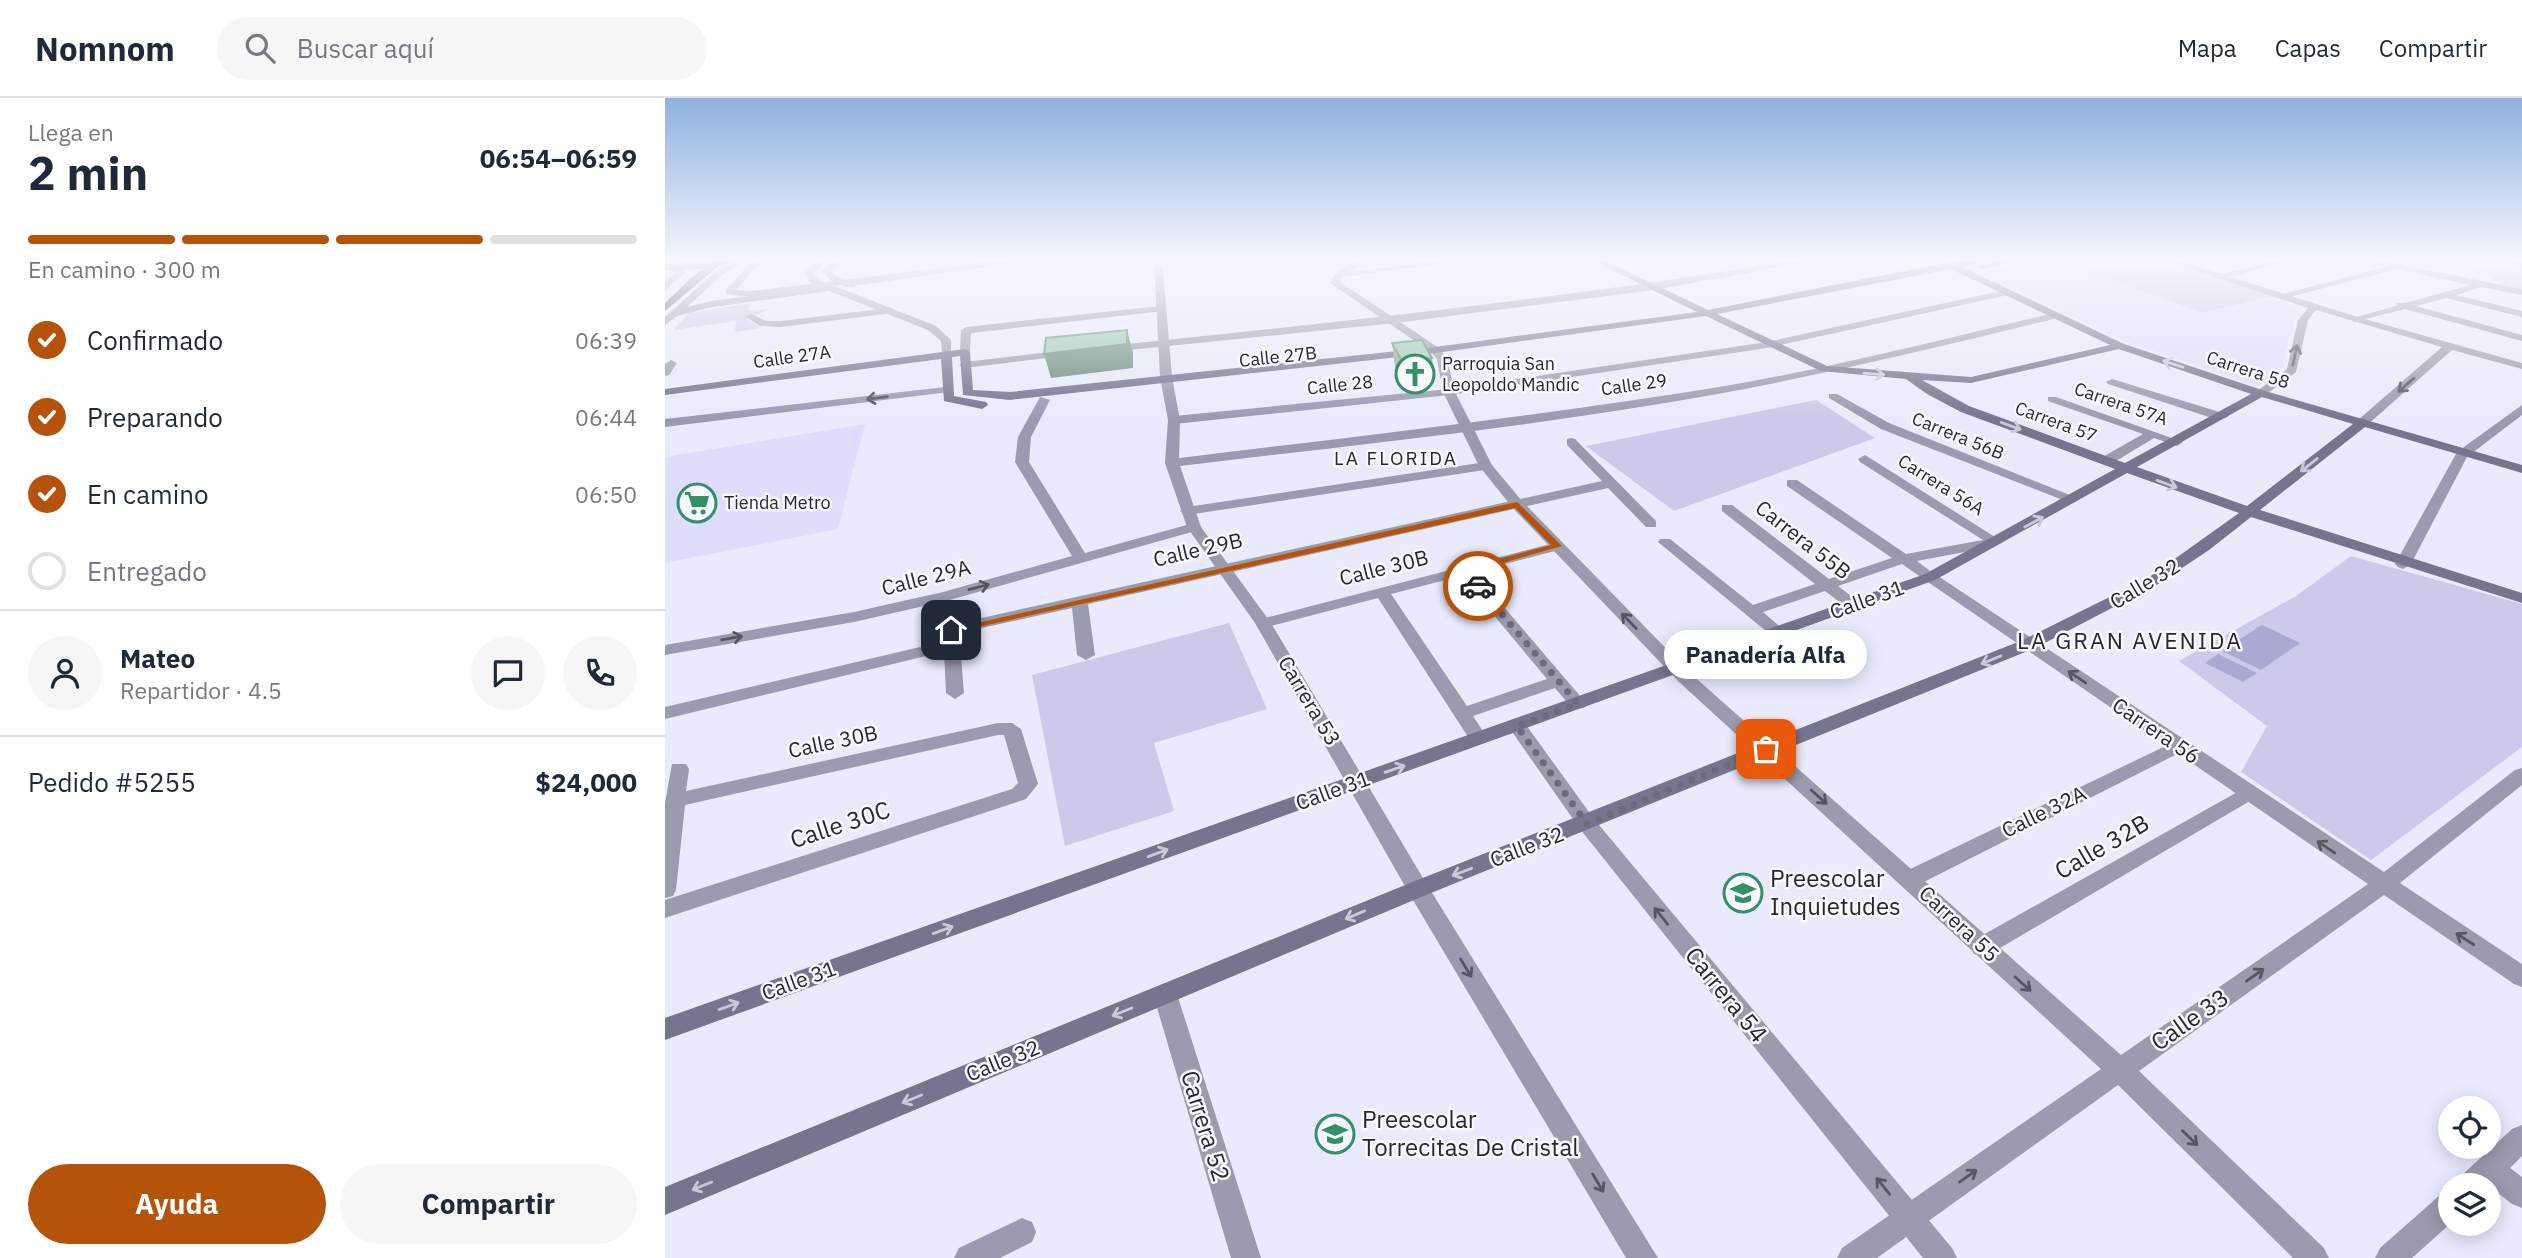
<!DOCTYPE html>
<html lang="es">
<head>
<meta charset="utf-8">
<style>
  :root { --surface:#fff; --page:#f6f6f7; --text:#1f2937; --muted:#747a83; --line:#e0e1e3; --accent:#b45309 }
  body { margin:0; font-family:"IBM Plex Sans",sans-serif; background:var(--page); color:var(--text); height:100vh; display:flex; flex-direction:column; font-size:26px; white-space:nowrap }
  * { box-sizing:border-box; margin:0 }
  p { font-size:23px; color:var(--muted) }
  .icon { flex:none; width:38px; height:38px; fill:none; stroke:currentColor; stroke-width:2; stroke-linecap:round; stroke-linejoin:round }
  .map { position:relative; flex:1; overflow:hidden }
  .sheet { display:flex; flex-direction:column; background:var(--surface); width:665px }
  .sheet>* { flex:none }
  .controls { position:absolute; left:1773px; top:998px; display:grid; gap:14px }
  .controls a { display:grid; place-items:center; width:63px; height:63px; border-radius:50%; background:var(--surface); box-shadow:0 4px 18px #0003; font-size:35px }
  .pin { position:absolute; display:grid; place-items:center; width:60px; height:60px; color:#fff; margin:-30px; border-radius:14px; box-shadow:0 4px 10px #0006 }
  .courier { position:absolute; display:grid; place-items:center; width:70px; height:70px; margin:-35px; border:5px solid #b45309; border-radius:50%; background:#fff; color:#222; box-shadow:0 2px 9px #0007 }
  .bubble { position:absolute; height:49px; border-radius:24px; background:var(--surface); box-shadow:0 4px 18px #0003; font-size:23px; font-weight:800; line-height:49px; text-align:center }
  .overview em { font-style:normal; font-weight:800 }
  .overview div { display:flex; flex-direction:column-reverse }
  .overview { display:flex; align-items:center; justify-content:space-between; height:119px; padding:0 28px }
  h1 { font-size:46px; font-weight:800; line-height:52px }
  .bar { display:grid; grid-template-columns:repeat(4,1fr); gap:10px 7px; align-content:center; height:84px; padding:0 28px }
  .bar i { height:9px; border-radius:5px; background:var(--line) }
  .bar .current { background:var(--accent) }
  .bar p { grid-column:span 4 }
  .line { display:flex; align-items:center; gap:18px; padding:0 28px; border-top:2px solid var(--line) }
  .line div { flex:1 }
  .round { display:grid; place-items:center; flex:none; width:74px; height:74px; border-radius:37px; background:var(--page) }
  ol { padding:0 28px; list-style:none }
  li { display:flex; align-items:center; gap:21px; height:77px }
  li p { margin-inline-start:auto }
  li .icon { padding:7px; border-radius:50%; background:var(--accent); color:#fff; stroke-width:4 }
  li:last-child { color:var(--muted) }
  li i { width:38px; height:38px; border:4px solid var(--line); border-radius:50% }
  .primary-button { display:flex; gap:14px; margin-top:auto; padding:14px 28px }
  .primary-button a { flex:1; height:80px; border-radius:42px; background:var(--accent); color:#fff; font-size:28px; font-weight:800; line-height:80px; text-align:center }
  .primary-button a+a { background:var(--page); color:var(--text) }
  header { display:flex; align-items:center; gap:42px; box-sizing:border-box; height:98px; padding:0 35px; background:var(--surface); border-bottom:2px solid var(--line) }
  header strong { font-size:33px }
  nav { display:flex; gap:38px; margin-inline-start:auto; font-size:24px }
  .search { width:490px; height:63px; background:var(--page); display:flex; align-items:center; gap:18px; box-sizing:border-box; padding:0 24px; border-radius:38px; color:var(--muted); font-size:26px }
  main { display:flex; flex:1; min-height:0 }
  .map>svg:first-child { display:block }
  .built { fill:#deddfb }
  .green { fill:#cbcaea }
  .water { fill:#a9a9d2 }
  .lines { fill:none; stroke-linecap:round; stroke-linejoin:round }
  .river { fill:#a9a9d2; fill-rule:evenodd }
  .minor { fill:#9b9bae; fill-rule:evenodd }
  .tertiary { fill:#9b9bae; fill-rule:evenodd }
  .secondary { fill:#75758f; fill-rule:evenodd }
  .primary { fill:#5b5a79; fill-rule:evenodd }
  .trunk { fill:#504e70; fill-rule:evenodd }
  .wall { fill:#85ac97 }
  .shaded-wall { fill:#6c8c7b }
  .building { fill:#9bc8b0; stroke:#6c8c7b; stroke-width:2 }
  .oneway { stroke:#555564 }
  .oneway2 { stroke:#cacad7 }
  .route { fill:#b45309 }
  .done { stroke:#6b6b79; stroke-width:7; stroke-dasharray:0 12.6 }
  .labels { text-anchor:middle; stroke-width:5; stroke-linejoin:round; paint-order:stroke }
  .far-street-label { font-size:18px; fill:#272732; stroke:#f8f8fe }
  .far-poi-label { font-size:18px; fill:#272732; stroke:#f8f8fe; text-anchor:start }
  .far-neighbourhood-label { font-size:19px; letter-spacing:2px; fill:#272732; stroke:#f8f8fe }
  .street-label { font-size:21px; fill:#272732; stroke:#f8f8fe }
  .neighbourhood-label { font-size:23px; letter-spacing:2px; fill:#272732; stroke:#f8f8fe }
  .near-street-label { font-size:24px; fill:#272732; stroke:#f8f8fe }
  .near-poi-label { font-size:24px; fill:#272732; stroke:#f8f8fe; text-anchor:start }
</style>
</head>
<body>
<header>
<strong>Nomnom</strong>
<div class="search"><svg class="icon" aria-label="search" viewBox="0 0 24 24"><circle cx="10" cy="10" r="6"/><path d="M15 15l6 6"/></svg>Buscar aquí</div>
<nav><a>Mapa</a><a>Capas</a><a>Compartir</a></nav>
</header>
<main>
<section class="sheet">
<div class="overview"><div><h1>2 min</h1><p>Llega en</p></div><em>06:54–06:59</em></div>
<div class="bar"><i class="current"></i><i class="current"></i><i class="current"></i><i></i><p>En camino · 300 m</p></div>
<ol>
<li><svg class="icon" aria-label="check" viewBox="0 0 24 24"><path d="M5 12l5 5 9-10"/></svg>Confirmado<p>06:39</p></li>
<li><svg class="icon" aria-label="check" viewBox="0 0 24 24"><path d="M5 12l5 5 9-10"/></svg>Preparando<p>06:44</p></li>
<li><svg class="icon" aria-label="check" viewBox="0 0 24 24"><path d="M5 12l5 5 9-10"/></svg>En camino<p>06:50</p></li>
<li><i></i>Entregado</li>
</ol>
<div class="line" style="height:126px"><a class="round"><svg class="icon" aria-label="person" viewBox="0 0 24 24"><circle cx="12" cy="8" r="4"/><path d="M4 21q1-7 8-7t8 7"/></svg></a><div><b>Mateo</b><p>Repartidor · 4.5</p></div><a class="round"><svg class="icon" aria-label="chat" viewBox="0 0 24 24"><path d="M4 5h16v11H9l-5 4z"/></svg></a><a class="round"><svg class="icon" aria-label="phone" viewBox="0 0 24 24"><path d="M5 4h4l2 5-3 2q2 4 5 5l2-3 5 2v4C11 20 4 13 5 4z"/></svg></a></div>
<div class="line" style="height:91px"><div>Pedido #5255</div><b>$24,000</b></div>
<div class="primary-button"><a>Ayuda</a><a>Compartir</a></div>
</section>
<div class="map">
<svg width="1857" height="1160" viewBox="0 0 1857 1160">
  <rect width="100%" height="100%" fill="#e9eafc"/>
  <path class="built" d="M191,160H367L189,183L180,177L179,170Z
    M1388,160L1537,215L1607,200L1638,210L1630,221L1617,269L1593,288L1465,245L1312,175Z
    M200,326L173,431L0,465V359Z"/>
  <path class="green" d="M1388,160H1488L1609,198L1537,215Z
    M1769,160H1857V191L1835,186L1821,175L1779,171Z
    M86,205L84,213L105,211L82,221L95,230L70,234L71,223L8,232L24,215Z
    M1151,302L1210,340L1009,413L921,348Z
    M1686,458L1857,506V649L1706,762L1576,674L1602,628L1514,563L1631,498Z
    M564,525L602,611L489,645L509,713L400,748L367,577Z"/>
  <path class="water" d="M1597,527L1635,545L1596,572L1557,553Z
    M1553,556L1592,575L1578,584L1540,565Z"/>
  <g class="lines">
    <path class="river" d="M1838,160H1857V171Z"/>
    <path class="minor" d="M90,160L98,161L71,192L86,193L358,160H383L181,189L177,187L86,199L61,196V192Z
      M792,160H820L676,179L671,176Z
      M1143,160H1163L989,192L730,225L443,254L438,251L443,248C677,224 911,199 1143,160Z
      M1623,160H1640L1553,181L1548,178Z
      M1684,160H1702L1857,191V197L1816,189L1792,197L1857,213V219L1781,200L1751,208L1857,237V243L1740,211L1688,224V220L1731,208L1732,205H1740L1806,187L1732,171L1616,201L1611,198L1720,169Z
      M1340,192L1345,195L1343,197L1102,250L784,297L509,326L503,322L509,318L784,291L1102,244Z
      M495,208L499,209V213L306,235L305,254L300,257L295,254L296,232L301,229Z
      M224,210L228,211V215L116,229L95,228L81,219L86,216L101,223H116Z
      M1389,215L1394,218L1393,220C1278,248 1163,276 1047,297C868,329 687,347 507,369L500,365L507,361C686,339 865,319 1042,291C1159,272 1274,242 1389,215Z
      M401,252L405,253V257L300,270L294,267L300,264Z
      M6,262L12,265L4,277L0,278V266Z
      M1447,281L1561,316L1563,319L1553,322L1443,286L1441,284Z
      M280,289L286,292L284,294L0,329V321Z
      M1164,296H1172L1224,325L1415,401L1408,405L1403,404L1216,331L1164,300Z
      M375,299L385,302L366,339L364,364L420,455L529,425L536,429L534,432L281,503L189,524L0,557V547L189,514L278,494L407,458L350,364L353,339Z
      M1383,299H1391L1518,344L1512,348L1489,340L1446,366H1436V360L1478,336L1383,303Z
      M1857,307V317L1802,359L1746,466L1738,471L1733,469L1730,466L1792,354Z
      M906,340L910,341L991,423V429H981L943,390L423,506L430,557L421,562L412,557L407,510L294,535L299,595L290,601L281,595L278,532L280,528L937,383L902,347V341Z
      M1200,357L1338,444L1331,448L1252,463L1273,479L1270,482H1260L1237,466L1173,488L1194,504L1196,507L1194,510H1182L1160,493L1098,514L1121,534L1113,539L1107,538L993,444L995,441H1005L1088,507L1150,486L1057,413V407H1067L1164,481L1227,460L1122,388V382H1132L1241,456L1318,442L1195,364L1193,361Z
      M821,364L828,368L826,371L522,417L515,413L522,409Z
      M893,444L900,448L898,451L809,474L922,606L919,610H907L890,590L808,618L823,641L814,647L807,645L713,500L598,530L590,525L592,522ZM796,478L882,581L802,608L726,496Z
      M255,549L263,554L261,558L0,621V609Z
      M852,622L859,624L929,721L1287,1150L1292,1160H1258L915,731L843,628Z
      M333,625H347L356,631L373,686L361,701L0,820V802L347,691L353,685L339,637H333L20,707L11,792L8,798L0,800V705L7,666H21L24,671L21,693Z
      M1513,642L1520,644L1522,648L1520,652L1253,787L1245,789L1237,787L1234,781L1237,775Z
      M1583,688L1590,690L1593,695L1590,700L1325,856L1317,858L1309,856L1305,849L1309,842Z
      M500,886L508,889L512,896L596,1160H566L488,896L492,889Z
      M1857,1027V1058L1845,1070L1857,1079V1110L1847,1106L1825,1089L1824,1090V1087H1793L1797,1077L1847,1031Z
      M1785,1093L1786,1125L1747,1160H1710L1715,1150L1775,1097Z
      M357,1120L367,1124L371,1134L367,1144L335,1160H289L294,1150Z"/>
    <path class="tertiary" d="M74,160L83,161L56,178L22,209L46,203L154,189L145,185L139,174L155,160H165L149,175L152,181L271,228L286,242V256L277,258L276,243L263,232L164,193L47,209L12,218L0,227V219L50,174Z
      M170,160H179L167,173L171,178L190,186V190L165,182L157,173Z
      M489,160H497L507,279L515,322L514,365L536,429L606,525L761,785L993,1160H961L745,797L590,525L522,429L500,365L503,322L495,279Z
      M695,160H705L676,180L675,184L774,250L782,261L790,294L827,367L857,403L1025,575L1456,957L1703,786L1260,482L1257,479L1260,476H1270L1719,774L1850,672L1857,670V687L1735,785L1857,866V889L1849,886L1719,797L1474,973L1659,1150L1664,1160H1628L1453,987L1212,1160H1172L1177,1150L1436,971L1013,583L847,409L814,368L778,294L772,261L766,254L665,185L669,177Z
      M1492,160H1505L1696,220L1857,265V271L1787,252L1701,328H1693V322L1777,249L1651,212L1643,222L1631,274L1600,297H1592V293L1622,271L1633,222L1643,210Z
      M4,166L21,174L0,192V184L10,175L1,171L0,168Z"/>
    <path class="secondary" d="M68,160H86L41,171L0,172V166L41,165Z
      M923,160H934L1043,212L1285,164L1334,160L1297,169L1459,246L1600,293L1857,367V375L1700,329L1595,412L1857,495V505L1586,419L1544,452L1493,486L1370,550L761,797L0,1117V1089L745,785L1358,542L1483,480L1574,415L1462,375L1270,482L0,942V920L1260,476L1450,371L1296,314L1262,296L1241,281L1156,273L1041,218L770,255L345,302L298,297L295,258L287,259L289,298L321,304L323,307L317,311L279,303L276,261L0,297V291L300,251L305,254L308,292L345,294L770,249L1032,214ZM1286,171L1445,247L1306,279L1162,268L1052,216ZM1454,251L1586,296L1460,365L1304,308L1257,282L1306,285ZM1597,299L1688,326L1582,408L1472,369Z
      M1344,160H1361L1318,171L1313,168Z"/>
    <path class="primary" d="M53,160H63L0,213V205L26,180Z"/>
    <path class="trunk" d="M0,160H14L0,165Z"/>
  </g>
  <path class="wall" d="M727,245L769,284L739,288L730,269Z"/>
  <path class="shaded-wall" d="M462,232L468,255V270L386,280L379,256Z
    M767,260L769,284L739,288L737,263Z"/>
  <path class="building" d="M462,232V246L379,256L381,240Z
    M757,242L767,260L737,263L727,245Z"/>
  <defs><path id="oneway-shaft" d="M-6 0H5M1.5-3L5.5 0L1.5 3" fill="none" stroke-width="1.6" stroke-linecap="round" stroke-linejoin="round" transform="scale(1.75)"/></defs>
  <g class="oneway">
    <use href="#oneway-shaft" transform="translate(1630 257) rotate(-78)"/>
    <use href="#oneway-shaft" transform="translate(1741 287) rotate(139)"/>
    <use href="#oneway-shaft" transform="translate(212 300) rotate(173)"/>
    <use href="#oneway-shaft" transform="translate(314 489) rotate(-15)"/>
    <use href="#oneway-shaft" transform="translate(964 523) rotate(-134)"/>
    <use href="#oneway-shaft" transform="translate(67 540) rotate(-10)"/>
    <use href="#oneway-shaft" transform="translate(1412 579) rotate(-146)"/>
    <use href="#oneway-shaft" transform="translate(1154 699) rotate(42)"/>
    <use href="#oneway-shaft" transform="translate(1661 749) rotate(-146)"/>
    <use href="#oneway-shaft" transform="translate(996 818) rotate(-129)"/>
    <use href="#oneway-shaft" transform="translate(1800 841) rotate(-147)"/>
    <use href="#oneway-shaft" transform="translate(801 870) rotate(59)"/>
    <use href="#oneway-shaft" transform="translate(1590 877) rotate(-35)"/>
    <use href="#oneway-shaft" transform="translate(1358 886) rotate(42)"/>
    <use href="#oneway-shaft" transform="translate(1525 1040) rotate(44)"/>
    <use href="#oneway-shaft" transform="translate(1303 1078) rotate(-35)"/>
    <use href="#oneway-shaft" transform="translate(933 1085) rotate(59)"/>
    <use href="#oneway-shaft" transform="translate(1218 1088) rotate(-129)"/>
  </g>
  <g class="oneway2">
    <use href="#oneway-shaft" transform="translate(1508 266) rotate(-162)"/>
    <use href="#oneway-shaft" transform="translate(1209 276) rotate(5)"/>
    <use href="#oneway-shaft" transform="translate(1346 328) rotate(20)"/>
    <use href="#oneway-shaft" transform="translate(1644 367) rotate(142)"/>
    <use href="#oneway-shaft" transform="translate(1502 386) rotate(20)"/>
    <use href="#oneway-shaft" transform="translate(1369 424) rotate(-29)"/>
    <use href="#oneway-shaft" transform="translate(1326 562) rotate(158)"/>
    <use href="#oneway-shaft" transform="translate(730 671) rotate(-19)"/>
    <use href="#oneway-shaft" transform="translate(493 755) rotate(-20)"/>
    <use href="#oneway-shaft" transform="translate(797 774) rotate(159)"/>
    <use href="#oneway-shaft" transform="translate(690 817) rotate(157)"/>
    <use href="#oneway-shaft" transform="translate(278 832) rotate(-20)"/>
    <use href="#oneway-shaft" transform="translate(64 908) rotate(-20)"/>
    <use href="#oneway-shaft" transform="translate(457 914) rotate(158)"/>
    <use href="#oneway-shaft" transform="translate(247 1001) rotate(158)"/>
    <use href="#oneway-shaft" transform="translate(37 1088) rotate(158)"/>
  </g>
  <linearGradient id="sky" x2="0" y2="1"><stop stop-color="#8fb0df"/><stop offset="0.5" stop-color="#f5f6fe"/><stop offset="1" stop-color="#f5f6fe" stop-opacity="0"/></linearGradient>
  <rect width="1857" height="322" fill="url(#sky)"/>
  <path class="route" d="M852,404L897,448L806,474L818,488L813,491L796,475V471L886,447L850,410L286,535L281,532Z"/>
  <g class="lines">
    <path class="done" d="M813,488L913,606L852,628L922,726L1101,651"/>
  </g>
  <defs>
    <symbol id="church-ring" viewBox="-11 -11 22 22"><circle r="9.5" fill="#f8f8fe" stroke="#339068" stroke-width="1.5"/><path d="M-1.2-6h2.4v3.5h3.3v2.4h-3.3V6h-2.4V-.1h-3.3v-2.4h3.3Z" fill="#339068"/></symbol>
    <symbol id="supermarket-ring" viewBox="-11 -11 22 22"><circle r="9.5" fill="#f8f8fe" stroke="#339068" stroke-width="1.5"/><path d="M-6-5.5h2.5l.6 2H6L4.5 2H-2.5L-4.4-4H-6ZM-1.5 3.2a1.3 1.3 0 1 0 .1 0ZM3 3.2a1.3 1.3 0 1 0 .1 0Z" fill="#339068"/></symbol>
    <symbol id="school-ring" viewBox="-11 -11 22 22"><circle r="9.5" fill="#f8f8fe" stroke="#339068" stroke-width="1.5"/><path d="M0-5L7-2L0 1L-7-2ZM-4 1L0 2.5L4 1V4Q0 6-4 4Z" fill="#339068"/></symbol>
  </defs>
  <g fill-rule="evenodd">
    <use href="#church-ring" x="728" y="254" width="44" height="44"/>
    <use href="#supermarket-ring" x="10" y="383" width="44" height="44"/>
    <use href="#school-ring" x="1056" y="773" width="44" height="44"/>
    <use href="#school-ring" x="648" y="1014" width="44" height="44"/>
  </g>
  <g class="labels">
    <g class="far-street-label">
      <text transform="translate(127 259) rotate(-8)" y="6">Calle 27A</text>
      <text transform="translate(613 259) rotate(-6)" y="6">Calle 27B</text>
      <text transform="translate(1583 272) rotate(18)" y="6">Carrera 58</text>
      <text transform="translate(675 287) rotate(-6)" y="6">Calle 28</text>
      <text transform="translate(969 287) rotate(-8)" y="6">Calle 29</text>
      <text transform="translate(1456 306) rotate(19)" y="6">Carrera 57A</text>
      <text transform="translate(1391 324) rotate(20)" y="6">Carrera 57</text>
      <text transform="translate(1293 338) rotate(22)" y="6">Carrera 56B</text>
      <text transform="translate(1276 387) rotate(32)" y="6">Carrera 56A</text>
    </g>
    <g class="far-poi-label">
      <text x="777" y="272">Parroquia San<tspan x="777" dy="21">Leopoldo Mandic</tspan></text>
      <text x="59" y="411">Tienda Metro</text>
    </g>
    <g class="far-neighbourhood-label">
      <text x="731" y="367">LA FLORIDA</text>
    </g>
    <g class="street-label">
      <text transform="translate(1138 442) rotate(38)" y="7">Carrera 55B</text>
      <text transform="translate(533 452) rotate(-13)" y="7">Calle 29B</text>
      <text transform="translate(719 470) rotate(-14)" y="7">Calle 30B</text>
      <text transform="translate(261 480) rotate(-14)" y="7">Calle 29A</text>
      <text transform="translate(1480 486) rotate(-31)" y="7">Calle 32</text>
      <text transform="translate(1202 502) rotate(-20)" y="7">Calle 31</text>
      <text transform="translate(644 603) rotate(59)" y="7">Carrera 53</text>
      <text transform="translate(1491 633) rotate(34)" y="7">Carrera 56</text>
      <text transform="translate(168 644) rotate(-12)" y="7">Calle 30B</text>
      <text transform="translate(668 693) rotate(-20)" y="7">Calle 31</text>
      <text transform="translate(1379 714) rotate(-26)" y="7">Calle 32A</text>
      <text transform="translate(862 749) rotate(-21)" y="7">Calle 32</text>
      <text transform="translate(1294 826) rotate(43)" y="7">Carrera 55</text>
      <text transform="translate(134 883) rotate(-20)" y="7">Calle 31</text>
      <text transform="translate(338 963) rotate(-22)" y="7">Calle 32</text>
    </g>
    <g class="neighbourhood-label">
      <text x="1465" y="551">LA GRAN AVENIDA</text>
    </g>
    <g class="near-street-label">
      <text transform="translate(175 727) rotate(-18)" y="8">Calle 30C</text>
      <text transform="translate(1437 749) rotate(-30)" y="8">Calle 32B</text>
      <text transform="translate(1061 897) rotate(51)" y="8">Carrera 54</text>
      <text transform="translate(1525 922) rotate(-35)" y="8">Calle 33</text>
      <text transform="translate(540 1028) rotate(73)" y="8">Carrera 52</text>
    </g>
    <g class="near-poi-label">
      <text x="1105" y="789">Preescolar<tspan x="1105" dy="28">Inquietudes</tspan></text>
      <text x="697" y="1030">Preescolar<tspan x="697" dy="28">Torrecitas De Cristal</tspan></text>
    </g>
  </g>
</svg>
<div class="controls">
<a><svg class="icon" aria-label="locate" viewBox="0 0 24 24"><circle cx="12" cy="12" r="6"/><path d="M12 2v4M12 18v4M2 12h4M18 12h4"/></svg></a>
<a><svg class="icon" aria-label="layers" viewBox="0 0 24 24"><path d="M12 4l9 5-9 5-9-5zM3 14l9 5 9-5"/></svg></a>
</div>
<div class="pin" style="left:1101px;top:651px;background:#ea580c"><svg class="icon" aria-label="bag" viewBox="0 0 24 24"><path d="M5 8h14l-1 12H6zM9 8a3 3 0 0 1 6 0"/></svg></div>
<div class="pin" style="left:286px;top:532px;background:#1f2937"><svg class="icon" aria-label="home" viewBox="0 0 24 24"><path d="M3 11l9-7 9 7M6 9v11h12V9"/></svg></div>
<div class="courier" style="left:813px;top:488px"><svg class="icon" aria-label="car" viewBox="0 0 24 24"><path d="M5 17H2v-5l4-1 3-4h7l3 4 3 1v5h-3M9 17h6M6 11h13"/><circle cx="7" cy="17" r="2"/><circle cx="17" cy="17" r="2"/></svg></div>
<div class="bubble" style="left:999px;top:532px;width:203px">Panadería Alfa</div>
</div>
</main>
</body>
</html>
